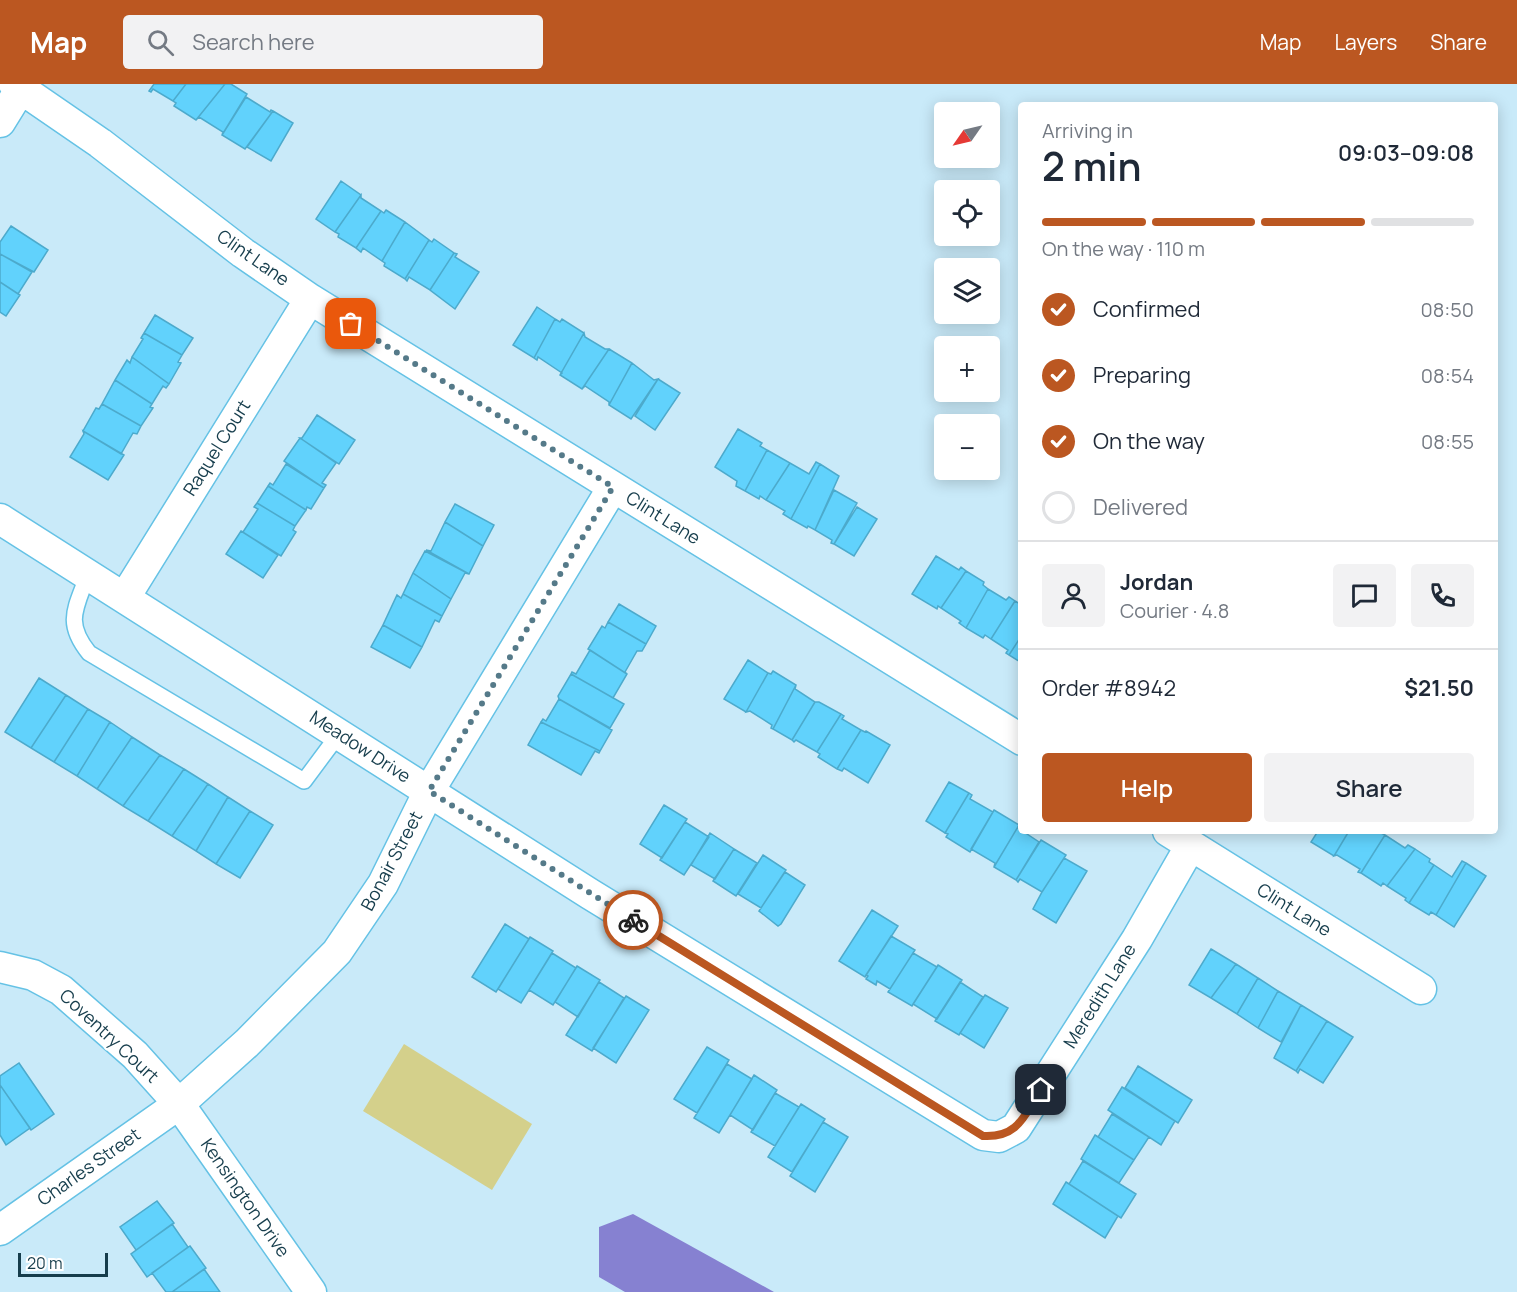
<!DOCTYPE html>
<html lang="en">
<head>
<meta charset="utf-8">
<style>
  :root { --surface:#fff; --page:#f2f2f3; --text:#1f2937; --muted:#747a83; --line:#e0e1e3; --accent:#bb5721 }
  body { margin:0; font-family:Manrope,sans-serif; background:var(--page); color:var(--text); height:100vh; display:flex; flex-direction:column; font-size:22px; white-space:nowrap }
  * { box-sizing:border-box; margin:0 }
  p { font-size:20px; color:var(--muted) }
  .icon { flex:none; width:33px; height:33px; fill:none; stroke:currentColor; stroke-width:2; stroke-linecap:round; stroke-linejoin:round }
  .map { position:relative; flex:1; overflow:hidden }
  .drawer { position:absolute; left:1018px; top:18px; width:480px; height:732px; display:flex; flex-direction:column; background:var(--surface); border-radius:6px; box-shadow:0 3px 15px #0003 }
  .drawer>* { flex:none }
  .needle { width:39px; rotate:236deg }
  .controls { position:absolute; left:934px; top:18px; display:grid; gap:12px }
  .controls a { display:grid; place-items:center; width:66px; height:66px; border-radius:6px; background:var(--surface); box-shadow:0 3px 15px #0003; font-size:30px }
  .scale { position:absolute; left:18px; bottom:15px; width:90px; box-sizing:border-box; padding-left:6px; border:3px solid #163d4c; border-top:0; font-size:16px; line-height:21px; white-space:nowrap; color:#163d4c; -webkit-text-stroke:4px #fff; paint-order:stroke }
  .pin { position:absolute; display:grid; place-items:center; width:51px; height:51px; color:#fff; margin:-26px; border-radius:12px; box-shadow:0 3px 9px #0006 }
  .courier { position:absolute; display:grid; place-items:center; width:60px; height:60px; margin:-30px; border:4px solid #bb5721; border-radius:50%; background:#fff; color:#222; box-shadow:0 2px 8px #0007 }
  .overview em { font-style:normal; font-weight:600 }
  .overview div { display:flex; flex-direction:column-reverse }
  .overview { display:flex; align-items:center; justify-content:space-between; height:102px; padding:0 24px }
  h1 { font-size:39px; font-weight:600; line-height:45px }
  .bar { display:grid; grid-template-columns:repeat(4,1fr); gap:9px 6px; align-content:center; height:72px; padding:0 24px }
  .bar i { height:8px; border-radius:4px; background:var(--line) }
  .bar .selected { background:var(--accent) }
  .bar p { grid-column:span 4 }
  .line { display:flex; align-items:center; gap:15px; padding:0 24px; border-top:2px solid var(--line) }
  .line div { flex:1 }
  .round { display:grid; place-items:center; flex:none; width:63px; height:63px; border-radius:6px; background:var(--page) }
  ol { padding:0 24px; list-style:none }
  li { display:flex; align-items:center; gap:18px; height:66px }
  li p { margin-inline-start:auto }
  li .icon { padding:6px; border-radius:50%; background:var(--accent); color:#fff; stroke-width:4 }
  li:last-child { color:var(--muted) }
  li i { width:33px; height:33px; border:3px solid var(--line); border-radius:50% }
  .action { display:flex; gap:12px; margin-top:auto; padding:12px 24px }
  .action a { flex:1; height:69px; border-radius:6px; background:var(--accent); color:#fff; font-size:24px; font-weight:600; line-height:69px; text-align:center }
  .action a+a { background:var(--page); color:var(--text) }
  header { display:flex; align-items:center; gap:36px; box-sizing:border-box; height:84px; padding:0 30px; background:var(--accent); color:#fff }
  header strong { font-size:28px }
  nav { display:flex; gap:33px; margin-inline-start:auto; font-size:21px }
  .search { width:420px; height:54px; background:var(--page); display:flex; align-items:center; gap:15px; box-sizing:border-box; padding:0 21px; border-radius:6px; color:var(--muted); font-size:22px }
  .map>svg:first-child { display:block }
  .green { fill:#d4d08b }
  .water { fill:#8681d1 }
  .building { fill:#61d2fc; stroke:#4caacc; stroke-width:1.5 }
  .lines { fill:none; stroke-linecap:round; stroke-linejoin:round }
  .lane-casing { stroke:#65c2e5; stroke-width:18 }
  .street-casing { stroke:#65c2e5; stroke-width:33 }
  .lane { stroke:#fff; stroke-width:15 }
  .street { stroke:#fff; stroke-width:30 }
  .done { stroke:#557a89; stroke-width:6; stroke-dasharray:0 10.8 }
  .route { stroke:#bb5721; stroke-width:8 }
  .labels { text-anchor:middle; stroke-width:4.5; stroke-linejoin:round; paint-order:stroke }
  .street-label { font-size:18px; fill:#163d4c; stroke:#fff }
</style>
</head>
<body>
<header>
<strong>Map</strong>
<div class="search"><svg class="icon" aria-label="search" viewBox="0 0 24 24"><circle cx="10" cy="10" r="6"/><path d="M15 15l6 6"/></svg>Search here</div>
<nav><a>Map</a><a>Layers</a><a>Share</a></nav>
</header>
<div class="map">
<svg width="1517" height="1208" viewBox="0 0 1517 1208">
  <rect width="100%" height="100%" fill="#c9eaf9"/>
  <path class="green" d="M404,960L532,1040L492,1106L363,1027Z"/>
  <path class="water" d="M633,1130L774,1208H625L599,1193V1143Z"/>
  <path class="building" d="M154,0H186L173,17L153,5L151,8L149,7Z
    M186,0H225L196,36L174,22L176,19L173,17Z
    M225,0H231L247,10L222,51L223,48L199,33L196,36Z
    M246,13L270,28L271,26L273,27L245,65L222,51Z
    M273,27L293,39L271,77L247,63Z
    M341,97L361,111L335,148L316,135Z
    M361,111V114L381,127L356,164L338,153L339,150L335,148Z
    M386,126L405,138L382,177L363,164L361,168L356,164L381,127L384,129Z
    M405,138L429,156L405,195L384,182L385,179L382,177Z
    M11,142L48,166L34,188L0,170V158Z
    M434,155L454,169L430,206L409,193L407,197L405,195L429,156L432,158Z
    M454,169L457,170L455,173L479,188L455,225L430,206Z
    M0,170L32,188L18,210L0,198Z
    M0,198L20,211L6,232L0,228Z
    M537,223L555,235L534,274L513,261Z
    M155,231L193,254L182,271L144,249Z
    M555,235L560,238L562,235L584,249L560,291L562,289L538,273L537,276L534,274Z
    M144,249L182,271L178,278L181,279L169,300L132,273L143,255L141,254Z
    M584,249L585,253L605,265H609L582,305L560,291Z
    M609,265L632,279L609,321V318L585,302L582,305Z
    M132,273L169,300L166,304L163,302L152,320L115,296L127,276L130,279Z
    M632,279L654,296L658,295L631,335L609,321Z
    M658,295L680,309L655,346L635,332Z
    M115,296L152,320L150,323L153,324L141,342L102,320Z
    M102,320L141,342L137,350L133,349L121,370L83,347L96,324L99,325Z
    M317,331L355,356L339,380L300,354H302Z
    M738,345L762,359L760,362L767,366L745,407L736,402L737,397L715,383Z
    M83,347L124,371L108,396L70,373L84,350Z
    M300,354L336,379L322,399L326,401L324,404L284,377Z
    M767,366L790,379L766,416L760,412L759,415L745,407Z
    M816,378L820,380L791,435L783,430L785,427L766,416L790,379L809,390Z
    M286,380L324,404L311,425L307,423L306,426L268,402L270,399L273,401Z
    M820,380L839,392L815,446L808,442L807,444L791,435Z
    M268,402L306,426L295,442L257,419Z
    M834,406L857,419L834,460L831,459L832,456L815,446Z
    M257,419L295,442L293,446L296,448L281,472L241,447L243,448L258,425L254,423Z
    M455,420L494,441L483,462L445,438Z
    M857,423L877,435L854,472L834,460Z
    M445,438L483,462L469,490L426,466L431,467Z
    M241,447L278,471L263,494L226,470Z
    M425,467L469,490L465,489L451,515L413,489Z
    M936,472L959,486L961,483L966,487L941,524L938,522L937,525L912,510Z
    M966,487L984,498L983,501L988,505L966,544L959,539L961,537L941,524Z
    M413,489L451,515L442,532L403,510Z
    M988,505L1006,516L1009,513L1015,517L991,555L985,551L983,554L966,544Z
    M403,510L442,532L439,538L435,536L422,563L383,541L397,511L401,514Z
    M1015,517L1022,521V551L1009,571L1006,569L1008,566L991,555Z
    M619,520L656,542L646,560L608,538Z
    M608,538L646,560L642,567H637L625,588L627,590L588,565L602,542L605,544Z
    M383,541L422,563L410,584L371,563Z
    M1022,551V579L1009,571Z
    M590,566L627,590L613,614L571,590L572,588L576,590Z
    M748,576L768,589L746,628L724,615Z
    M773,587L796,601L773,645L771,644L772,641L750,627L746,628L768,589L771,590Z
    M571,590L624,620L610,644L559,615L558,612Z
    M39,594L66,611L31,664L5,648Z
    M796,601L795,605L815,618L792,656L773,645Z
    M66,611L88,625L54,678L31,664Z
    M559,615L612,646L600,667L541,638L543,635L546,637Z
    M815,618H819L841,630L817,668L796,656L794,658L792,656Z
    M88,625L110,638L77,692L54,678Z
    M841,630L844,632L842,635L861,646L837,685L818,673L820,670L817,668Z
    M110,638L132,653L97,705L77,692Z
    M541,638L600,667L599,669L595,667L581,691L528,661Z
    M861,646L865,648L866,647L890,661L868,699L844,684L842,687L837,685Z
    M132,653L160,671L123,722L97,705Z
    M160,671L184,685L148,737L123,722Z
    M184,685L208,700L172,752L148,737Z
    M949,698L969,709L945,749L926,737Z
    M208,700L228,713L196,767L172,752Z
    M969,709L972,711L970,715L993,728L970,768L946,753L948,750L945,749Z
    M228,713L250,727L216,780L196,767Z
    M664,721L687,735L662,774L640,760Z
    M994,726L1019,741L994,783L995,779L971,765Z
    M250,727L273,741L240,794L216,780Z
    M685,738L709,753L684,791L660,776Z
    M1019,741L1018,744L1039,758L1016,796L994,783Z
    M1318,747H1349L1334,772L1311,758Z
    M1349,747H1383L1381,749L1385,751L1361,789L1358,788L1360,785L1337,771L1334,772Z
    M710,749L734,765L715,795L691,781Z
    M1385,751L1405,764L1408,761L1415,765L1387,802L1383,799L1381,802L1361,789Z
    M1041,756L1066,771L1042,808L1020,795L1018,798L1016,796Z
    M734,765L757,779L736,812L713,797Z
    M1415,765L1430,775L1429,778L1434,781L1409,819L1405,816L1406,814L1387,802Z
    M763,771L786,786L761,824L738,810Z
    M1066,771L1064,774L1087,787L1056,839L1033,825L1042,808Z
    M1462,777L1466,779L1436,831L1431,828L1429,831L1409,819L1434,781L1452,793Z
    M1466,779L1486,792L1454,843L1436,831Z
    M785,788L805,801L781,840L778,842L759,827Z
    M872,826L898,842L865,893L839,877Z
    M505,840L529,855L496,908L472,893Z
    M891,852L915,866L890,905L877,897L876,901L866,895L868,892L866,891Z
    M530,853L553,867L521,919L498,905Z
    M1211,865L1236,880L1211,914L1189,901Z
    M552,869L576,884L553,921L529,906Z
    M913,869L937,883L912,922L888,908Z
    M1236,880L1258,894L1237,930L1211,914Z
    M938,881L962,896L937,935L913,920Z
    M577,882L600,896L578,933L555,918Z
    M1258,894L1278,907L1258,944L1237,930Z
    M599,898L624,914L592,967L566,951Z
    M960,898L983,913L959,951L935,937Z
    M1278,907L1301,921L1281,958L1258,944Z
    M985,911L1008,924L984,964L960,949Z
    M626,912L649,926L616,979L593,964Z
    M1301,921L1327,937L1296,987L1274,974Z
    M1327,937L1353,953L1323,999L1300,985L1298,989L1296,987Z
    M707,963L729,976L697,1029L674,1015Z
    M19,979L54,1030L31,1046L0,1001V992Z
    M727,980L752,995L719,1049L694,1034Z
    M1138,982L1192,1016L1178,1039L1125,1004Z
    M754,991L777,1006L753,1046L730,1031Z
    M0,1001L30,1044L6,1061L0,1051Z
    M1122,1003L1175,1037L1161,1061L1108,1026Z
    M775,1009L799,1023L775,1062L751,1048Z
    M801,1020L825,1035L792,1088L768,1073Z
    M1112,1030L1149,1053L1134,1076L1098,1053Z
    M823,1038L848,1053L815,1108L790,1092Z
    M1095,1051L1134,1076L1119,1099L1081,1075Z
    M1083,1077L1136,1110L1121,1134L1069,1100Z
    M1066,1098L1118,1132L1105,1154L1053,1120Z
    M157,1117L174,1139L136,1166L120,1143Z
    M172,1140L188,1163L147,1193L131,1170Z
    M190,1162L206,1184L172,1208H166L152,1189Z
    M204,1185L220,1208H172Z"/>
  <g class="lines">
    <defs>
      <path id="lane" d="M88,490C76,524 64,538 89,569L304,697L339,650"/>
      <path id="street" d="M14,0L100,59L243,169L310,215L1022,656
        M0,38L21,4
        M0,435L590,810L983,1051L999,1053L1016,1044L1137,855L1191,761
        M125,513L310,215
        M1168,747L1421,905
        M0,883L33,891L61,906L135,971L179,1020L311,1208
        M0,1146L179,1020L247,959L337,868L383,800L429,707L613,403"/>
    </defs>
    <use href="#lane" class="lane-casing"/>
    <use href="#street" class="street-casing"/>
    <use href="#lane" class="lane"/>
    <use href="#street" class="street"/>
  </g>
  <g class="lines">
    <path class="done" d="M351,240L613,403L429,707L633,836"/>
    <path class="route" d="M633,836L983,1052C1018,1054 1024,1032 1041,1006"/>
  </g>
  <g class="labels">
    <g class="street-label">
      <text transform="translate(253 174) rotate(35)" y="6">Clint Lane</text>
      <text transform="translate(217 364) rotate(-58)" y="6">Raquel Court</text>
      <text transform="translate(663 434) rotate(32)" y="6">Clint Lane</text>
      <text transform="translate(360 663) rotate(33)" y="6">Meadow Drive</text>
      <text transform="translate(392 777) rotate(-62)" y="6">Bonair Street</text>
      <text transform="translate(1294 826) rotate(32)" y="6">Clint Lane</text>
      <text transform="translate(1100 912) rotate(-58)" y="6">Meredith Lane</text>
      <text transform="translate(109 952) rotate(43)" y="6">Coventry Court</text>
      <text transform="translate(89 1083) rotate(-35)" y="6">Charles Street</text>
      <text transform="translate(245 1114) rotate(55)" y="6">Kensington Drive</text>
    </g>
  </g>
</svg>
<div class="controls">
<a><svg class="needle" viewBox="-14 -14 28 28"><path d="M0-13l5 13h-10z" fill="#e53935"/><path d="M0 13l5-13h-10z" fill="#747a83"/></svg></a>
<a><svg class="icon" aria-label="locate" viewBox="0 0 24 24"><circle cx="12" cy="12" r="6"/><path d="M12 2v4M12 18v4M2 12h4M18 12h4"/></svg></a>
<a><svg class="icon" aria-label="layers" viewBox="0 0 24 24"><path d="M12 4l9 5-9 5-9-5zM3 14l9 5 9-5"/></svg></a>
<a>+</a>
<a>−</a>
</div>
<div class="scale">20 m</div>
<div class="pin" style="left:351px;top:240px;background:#ea580c"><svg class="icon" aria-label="bag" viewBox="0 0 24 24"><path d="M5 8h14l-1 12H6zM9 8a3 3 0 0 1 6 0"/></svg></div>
<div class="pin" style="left:1041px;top:1006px;background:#1f2937"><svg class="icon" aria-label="home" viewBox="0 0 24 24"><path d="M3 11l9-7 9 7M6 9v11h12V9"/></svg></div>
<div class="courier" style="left:633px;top:836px"><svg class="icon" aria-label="bike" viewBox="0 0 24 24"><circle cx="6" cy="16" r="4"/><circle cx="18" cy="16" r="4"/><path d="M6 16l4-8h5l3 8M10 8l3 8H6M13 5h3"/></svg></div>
<section class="drawer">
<div class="overview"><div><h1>2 min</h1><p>Arriving in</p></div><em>09:03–09:08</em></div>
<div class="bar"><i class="selected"></i><i class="selected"></i><i class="selected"></i><i></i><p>On the way · 110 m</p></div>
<ol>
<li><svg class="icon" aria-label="check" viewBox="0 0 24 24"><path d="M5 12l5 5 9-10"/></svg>Confirmed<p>08:50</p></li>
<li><svg class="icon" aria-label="check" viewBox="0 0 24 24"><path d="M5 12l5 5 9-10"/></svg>Preparing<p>08:54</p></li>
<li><svg class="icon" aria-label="check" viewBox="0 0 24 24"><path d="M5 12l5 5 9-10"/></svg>On the way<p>08:55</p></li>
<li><i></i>Delivered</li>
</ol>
<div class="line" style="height:108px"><a class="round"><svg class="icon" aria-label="person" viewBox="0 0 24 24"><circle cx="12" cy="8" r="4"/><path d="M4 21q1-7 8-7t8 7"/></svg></a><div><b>Jordan</b><p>Courier · 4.8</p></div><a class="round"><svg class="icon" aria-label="chat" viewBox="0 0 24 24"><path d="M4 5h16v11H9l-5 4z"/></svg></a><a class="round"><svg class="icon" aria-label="phone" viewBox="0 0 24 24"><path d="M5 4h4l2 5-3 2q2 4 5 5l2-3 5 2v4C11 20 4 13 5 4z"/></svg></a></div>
<div class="line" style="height:78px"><div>Order #8942</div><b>$21.50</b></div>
<div class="action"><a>Help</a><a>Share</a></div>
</section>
</div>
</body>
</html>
